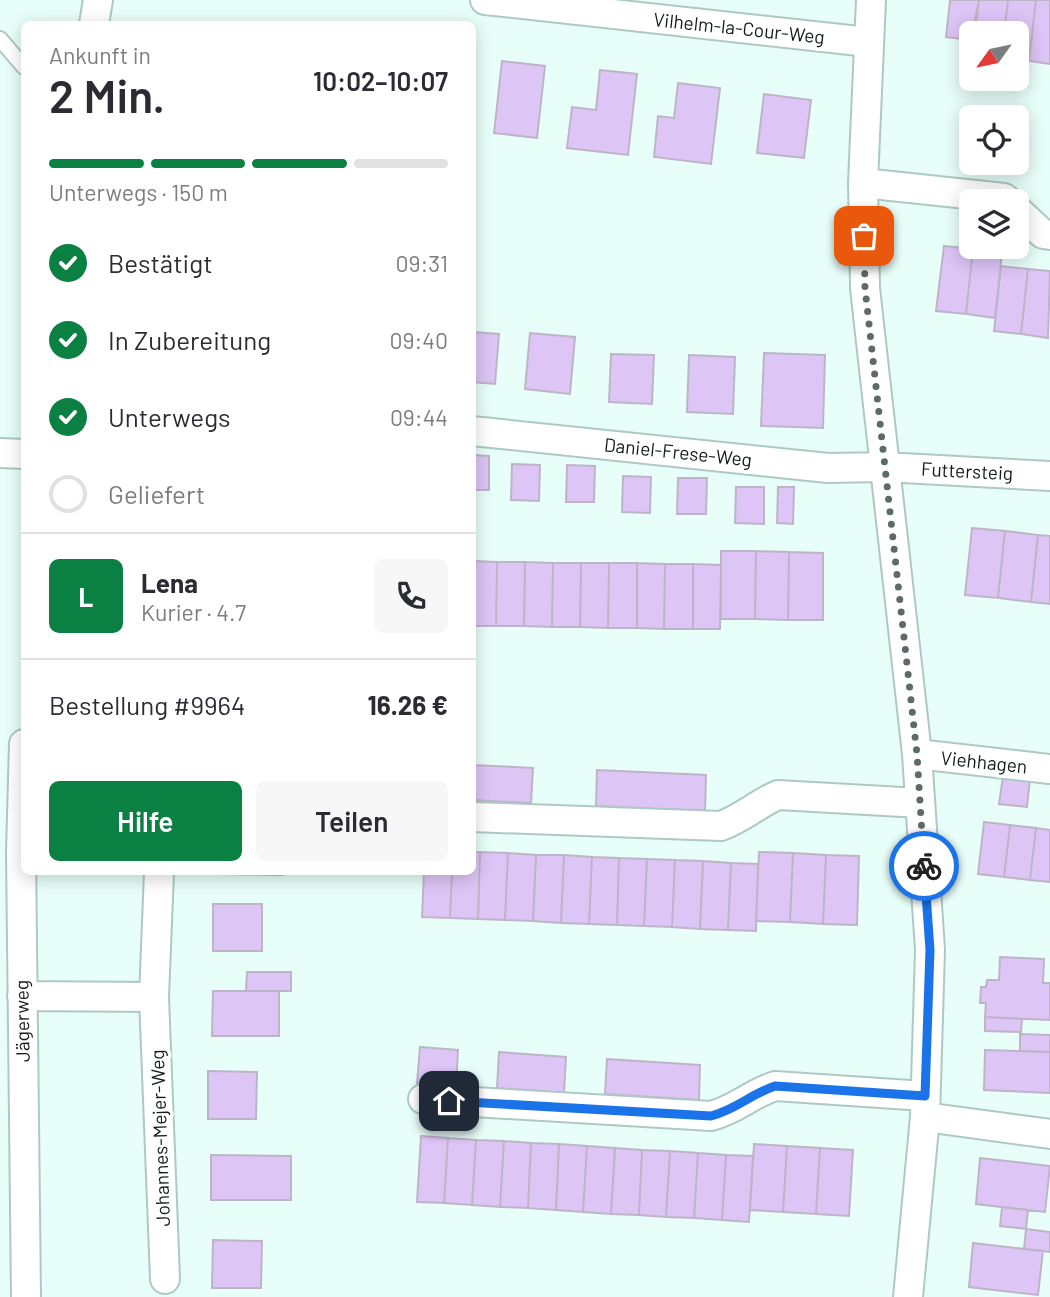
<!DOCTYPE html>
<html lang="de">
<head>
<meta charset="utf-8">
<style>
  :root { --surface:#fff; --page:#f7f7f7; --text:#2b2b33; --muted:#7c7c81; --line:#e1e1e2; --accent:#0b8043 }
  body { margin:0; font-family:Barlow,sans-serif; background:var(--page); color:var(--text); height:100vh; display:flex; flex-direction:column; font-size:26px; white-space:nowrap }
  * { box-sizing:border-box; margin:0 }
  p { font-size:23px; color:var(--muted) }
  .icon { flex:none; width:38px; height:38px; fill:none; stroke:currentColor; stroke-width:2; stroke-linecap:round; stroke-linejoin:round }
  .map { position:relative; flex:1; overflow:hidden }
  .panel { position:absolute; left:21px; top:21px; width:455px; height:854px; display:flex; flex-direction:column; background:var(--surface); border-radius:10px; box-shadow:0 4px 18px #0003 }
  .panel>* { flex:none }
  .needle { width:46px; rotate:237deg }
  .controls { position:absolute; left:959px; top:21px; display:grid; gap:14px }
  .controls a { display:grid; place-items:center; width:70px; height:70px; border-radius:10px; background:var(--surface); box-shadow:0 4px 18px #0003; font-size:35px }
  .pin { position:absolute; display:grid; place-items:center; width:60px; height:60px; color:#fff; margin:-30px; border-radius:14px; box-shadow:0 4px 10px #0006 }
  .courier { position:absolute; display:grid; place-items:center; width:70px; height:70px; margin:-35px; border:5px solid #1a73e8; border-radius:50%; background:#fff; color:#222; box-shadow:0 2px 9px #0007 }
  .summary em { font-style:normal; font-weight:600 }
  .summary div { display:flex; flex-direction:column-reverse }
  .summary { display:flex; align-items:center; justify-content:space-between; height:119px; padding:0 28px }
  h1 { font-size:46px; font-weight:600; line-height:52px }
  .bar { display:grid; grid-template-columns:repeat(4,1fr); gap:10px 7px; align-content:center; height:84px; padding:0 28px }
  .bar i { height:9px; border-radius:5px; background:var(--line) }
  .bar .current { background:var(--accent) }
  .bar p { grid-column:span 4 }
  .line { display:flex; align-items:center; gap:18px; padding:0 28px; border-top:2px solid var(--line) }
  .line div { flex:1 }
  .round { display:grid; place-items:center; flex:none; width:74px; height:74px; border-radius:10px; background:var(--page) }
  ol { padding:0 28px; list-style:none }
  li { display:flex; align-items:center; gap:21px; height:77px }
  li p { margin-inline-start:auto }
  li .icon { padding:7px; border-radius:50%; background:var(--accent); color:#fff; stroke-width:4 }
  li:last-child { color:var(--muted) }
  li i { width:38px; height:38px; border:4px solid var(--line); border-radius:50% }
  .cta { display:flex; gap:14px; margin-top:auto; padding:14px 28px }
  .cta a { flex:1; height:80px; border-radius:10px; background:var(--accent); color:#fff; font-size:28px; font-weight:600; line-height:80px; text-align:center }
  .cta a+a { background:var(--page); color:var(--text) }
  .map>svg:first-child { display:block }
  .building { fill:#ddc5f6; stroke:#beb4c8; stroke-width:2 }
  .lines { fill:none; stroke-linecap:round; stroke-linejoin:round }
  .service-casing { stroke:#aec9c3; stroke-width:18 }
  .minor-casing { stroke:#aec9c3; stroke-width:32 }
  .service { stroke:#fff; stroke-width:14 }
  .minor { stroke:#fff; stroke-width:28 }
  .done { stroke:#5d6b67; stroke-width:7; stroke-dasharray:0 12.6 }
  .route { stroke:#1a73e8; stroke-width:9 }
  .labels { text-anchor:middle; stroke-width:7; stroke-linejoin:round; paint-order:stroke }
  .street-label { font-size:19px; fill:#121c19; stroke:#fff }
</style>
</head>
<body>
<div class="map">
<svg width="1050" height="1297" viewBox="0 0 1050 1297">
  <rect width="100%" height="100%" fill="#e8fef9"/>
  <path class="building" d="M950,0H979L971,40L946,37Z
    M979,0H1008L1004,33H975Z
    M1008,0H1036L1029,61L1017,60V33H1004Z
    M1036,0H1050V64L1029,61Z
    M502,61L545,66L537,138L494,133Z
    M600,70L637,74L628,155L567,148L572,107L596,110Z
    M678,83L720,88L711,164L654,157L658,116L674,118Z
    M764,94L811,100L804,158L757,153Z
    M944,246L973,249L966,314L936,311Z
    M973,249L1002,253L995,318L966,314Z
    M1001,266L1028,269L1021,334L994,331Z
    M1028,269L1050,271L1048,338L1021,334Z
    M472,332L499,334L495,384L472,382Z
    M530,333L575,337L570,394L525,389Z
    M764,353L825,355L823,428L761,426Z
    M611,354L654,355L652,404L609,402Z
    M689,355L735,357L733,414L687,412Z
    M472,455L489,456V490H472Z
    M512,464L540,465L539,501L511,500Z
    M567,465L595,466L594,502H566Z
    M623,476L651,477L650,513L622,512Z
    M678,478H707L706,514H677Z
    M736,487H764V524L735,523Z
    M778,487H794L793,524L777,523Z
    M972,528L1005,531L998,598L965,595Z
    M1005,531L1038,535L1031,602L998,598Z
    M1038,535L1050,536V604L1031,602Z
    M721,551H756L755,619H721Z
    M756,551L789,552L788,620L755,619Z
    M789,552L823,553V620H788Z
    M472,561L497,562L496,626H472Z
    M497,562H525L524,626H496Z
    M525,562L553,563L552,627L524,626Z
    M553,563H581L580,627H552Z
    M581,563H609L608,628L580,627Z
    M609,563H637V628H608Z
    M637,563L665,564L664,629L637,628Z
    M665,564H693V629H664Z
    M693,564L721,565L720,629H693Z
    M472,765L533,768L531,803L472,800Z
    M597,770L706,775L705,811L596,806Z
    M1003,776L1030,779L1027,807L999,804Z
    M984,822L1010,825L1004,877L978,874Z
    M1010,825L1036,828L1030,880L1004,877Z
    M1036,828L1050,830V882L1030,880Z
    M472,852H480L478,919L450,918L452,872H472Z
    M480,852L508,853L505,920L478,919Z
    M759,852L793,853L790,922L756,921Z
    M508,853L536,855L533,921L505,920Z
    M793,853L826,855L823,924L790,922Z
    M536,855H564L561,923L533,921Z
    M564,855L592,857L589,924L561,923Z
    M826,855L859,856L857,925L823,924Z
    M592,857L619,858L617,925L589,924Z
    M619,858L647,859L644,926L617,925Z
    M647,859L675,860L672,927L644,926Z
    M675,860L703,861L700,929L672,927Z
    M703,861L731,863L728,930L700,929Z
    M731,863L758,864L756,931L728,930Z
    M215,872H283V875L215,874Z
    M424,872H452L450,918L422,917Z
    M213,904H262V951H213Z
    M1000,957L1044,959L1043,983H1050V1020L985,1017L986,1003H980L981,987H986L987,980H999Z
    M247,972H291V991H246Z
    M213,991H279V1036H212Z
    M985,1017L1022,1019L1021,1032L985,1031Z
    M1020,1034L1050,1035V1052L1020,1051Z
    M420,1047L458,1050L456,1086L417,1083Z
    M985,1050L1050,1052V1093L984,1090Z
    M499,1052L566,1057L564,1093L497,1088Z
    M607,1059L700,1065L699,1100L605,1094Z
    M208,1071L257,1072L256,1119H208Z
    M421,1136L448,1138L444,1203L417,1202Z
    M448,1138L476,1140L472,1205L444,1203Z
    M476,1140L504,1141L500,1207L472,1205Z
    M504,1141L531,1143L528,1208L500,1207Z
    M531,1143L559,1144L556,1210L528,1208Z
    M559,1144L587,1146L583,1212L556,1210Z
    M754,1144L787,1146L783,1212L750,1210Z
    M587,1146L615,1148L611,1214L583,1212Z
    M787,1146L820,1148L816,1214L783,1212Z
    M615,1148L642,1150L639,1215L611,1214Z
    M820,1148L853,1150L849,1216L816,1214Z
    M642,1150L670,1151L666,1217L639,1215Z
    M670,1151L698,1153L694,1218L666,1217Z
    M698,1153L726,1155L722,1220L694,1218Z
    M211,1155L291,1156V1200H211Z
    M726,1155L753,1156L749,1222L722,1220Z
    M980,1158L1050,1166L1045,1212L976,1204Z
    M1002,1207L1028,1210L1026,1229L1000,1226Z
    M1026,1229L1050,1232V1252L1024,1249Z
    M213,1240L262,1241L261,1288H212Z
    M973,1243L1043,1251L1038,1295L969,1287Z"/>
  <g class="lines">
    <defs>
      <path id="service" d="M0,39L24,67"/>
      <path id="minor" d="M485,0L868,42
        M871,0L863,183L865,288L917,754L930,950L925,1117L908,1297
        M94,24L98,0
        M863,183L1004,198L1008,201
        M1017,210L1043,234L1050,235
        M472,431L828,468L884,467L1050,476
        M0,453L24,454
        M24,744L21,852L26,1297
        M917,754L1050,769
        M472,817L721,826C743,818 757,804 778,795L920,803
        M159,872L154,997L165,1279
        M22,996L154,997
        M423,1099L711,1116C737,1109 749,1095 775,1086L925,1096
        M925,1117L1050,1134"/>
    </defs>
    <use href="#service" class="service-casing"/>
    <use href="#minor" class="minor-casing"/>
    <use href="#service" class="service"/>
    <use href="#minor" class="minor"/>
  </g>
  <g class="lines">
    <path class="done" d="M864,236L865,288L917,754L924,866"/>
    <path class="route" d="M449,1101L711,1116C737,1109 749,1095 775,1086L925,1096L930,950L924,866"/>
  </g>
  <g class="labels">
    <g class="street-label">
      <text transform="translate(739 28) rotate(6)" y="7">Vilhelm-la-Cour-Weg</text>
      <text transform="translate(678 452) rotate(6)" y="7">Daniel-Frese-Weg</text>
      <text transform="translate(967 471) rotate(3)" y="7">Futtersteig</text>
      <text transform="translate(984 762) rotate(6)" y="7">Viehhagen</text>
      <text transform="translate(22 1021) rotate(-91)" y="7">Jägerweg</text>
      <text transform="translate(160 1138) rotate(-92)" y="7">Johannes-Mejer-Weg</text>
    </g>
  </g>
</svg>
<div class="controls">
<a><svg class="needle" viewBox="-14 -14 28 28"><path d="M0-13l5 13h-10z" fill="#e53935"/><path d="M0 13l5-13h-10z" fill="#7c7c81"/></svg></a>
<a><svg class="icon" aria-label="locate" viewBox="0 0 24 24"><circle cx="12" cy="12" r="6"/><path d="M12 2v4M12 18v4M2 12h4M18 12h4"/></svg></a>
<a><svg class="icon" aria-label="layers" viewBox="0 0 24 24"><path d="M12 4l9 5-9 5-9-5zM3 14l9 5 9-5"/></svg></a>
</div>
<div class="pin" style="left:864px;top:236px;background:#ea580c"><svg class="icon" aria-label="bag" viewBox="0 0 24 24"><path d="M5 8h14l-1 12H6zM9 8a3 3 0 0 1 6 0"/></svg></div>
<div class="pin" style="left:449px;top:1101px;background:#1f2937"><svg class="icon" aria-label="home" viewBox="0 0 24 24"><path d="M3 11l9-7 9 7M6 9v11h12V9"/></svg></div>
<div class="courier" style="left:924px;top:866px"><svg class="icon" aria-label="bike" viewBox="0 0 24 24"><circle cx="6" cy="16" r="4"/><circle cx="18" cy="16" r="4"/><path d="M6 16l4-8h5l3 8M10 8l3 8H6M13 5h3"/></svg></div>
<section class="panel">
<div class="summary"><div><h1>2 Min.</h1><p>Ankunft in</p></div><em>10:02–10:07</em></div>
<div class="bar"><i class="current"></i><i class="current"></i><i class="current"></i><i></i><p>Unterwegs · 150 m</p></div>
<ol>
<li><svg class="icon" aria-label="check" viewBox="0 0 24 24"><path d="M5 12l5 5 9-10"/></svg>Bestätigt<p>09:31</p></li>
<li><svg class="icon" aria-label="check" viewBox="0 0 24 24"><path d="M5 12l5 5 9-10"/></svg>In Zubereitung<p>09:40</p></li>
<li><svg class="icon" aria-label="check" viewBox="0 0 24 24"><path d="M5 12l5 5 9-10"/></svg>Unterwegs<p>09:44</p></li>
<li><i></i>Geliefert</li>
</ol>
<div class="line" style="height:126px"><b class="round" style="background:var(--accent);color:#fff">L</b><div><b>Lena</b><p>Kurier · 4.7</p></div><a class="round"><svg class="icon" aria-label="phone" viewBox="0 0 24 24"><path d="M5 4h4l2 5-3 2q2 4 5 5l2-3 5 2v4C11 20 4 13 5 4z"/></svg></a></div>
<div class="line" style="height:91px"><div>Bestellung #9964</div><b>16.26 €</b></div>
<div class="cta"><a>Hilfe</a><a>Teilen</a></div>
</section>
</div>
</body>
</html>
